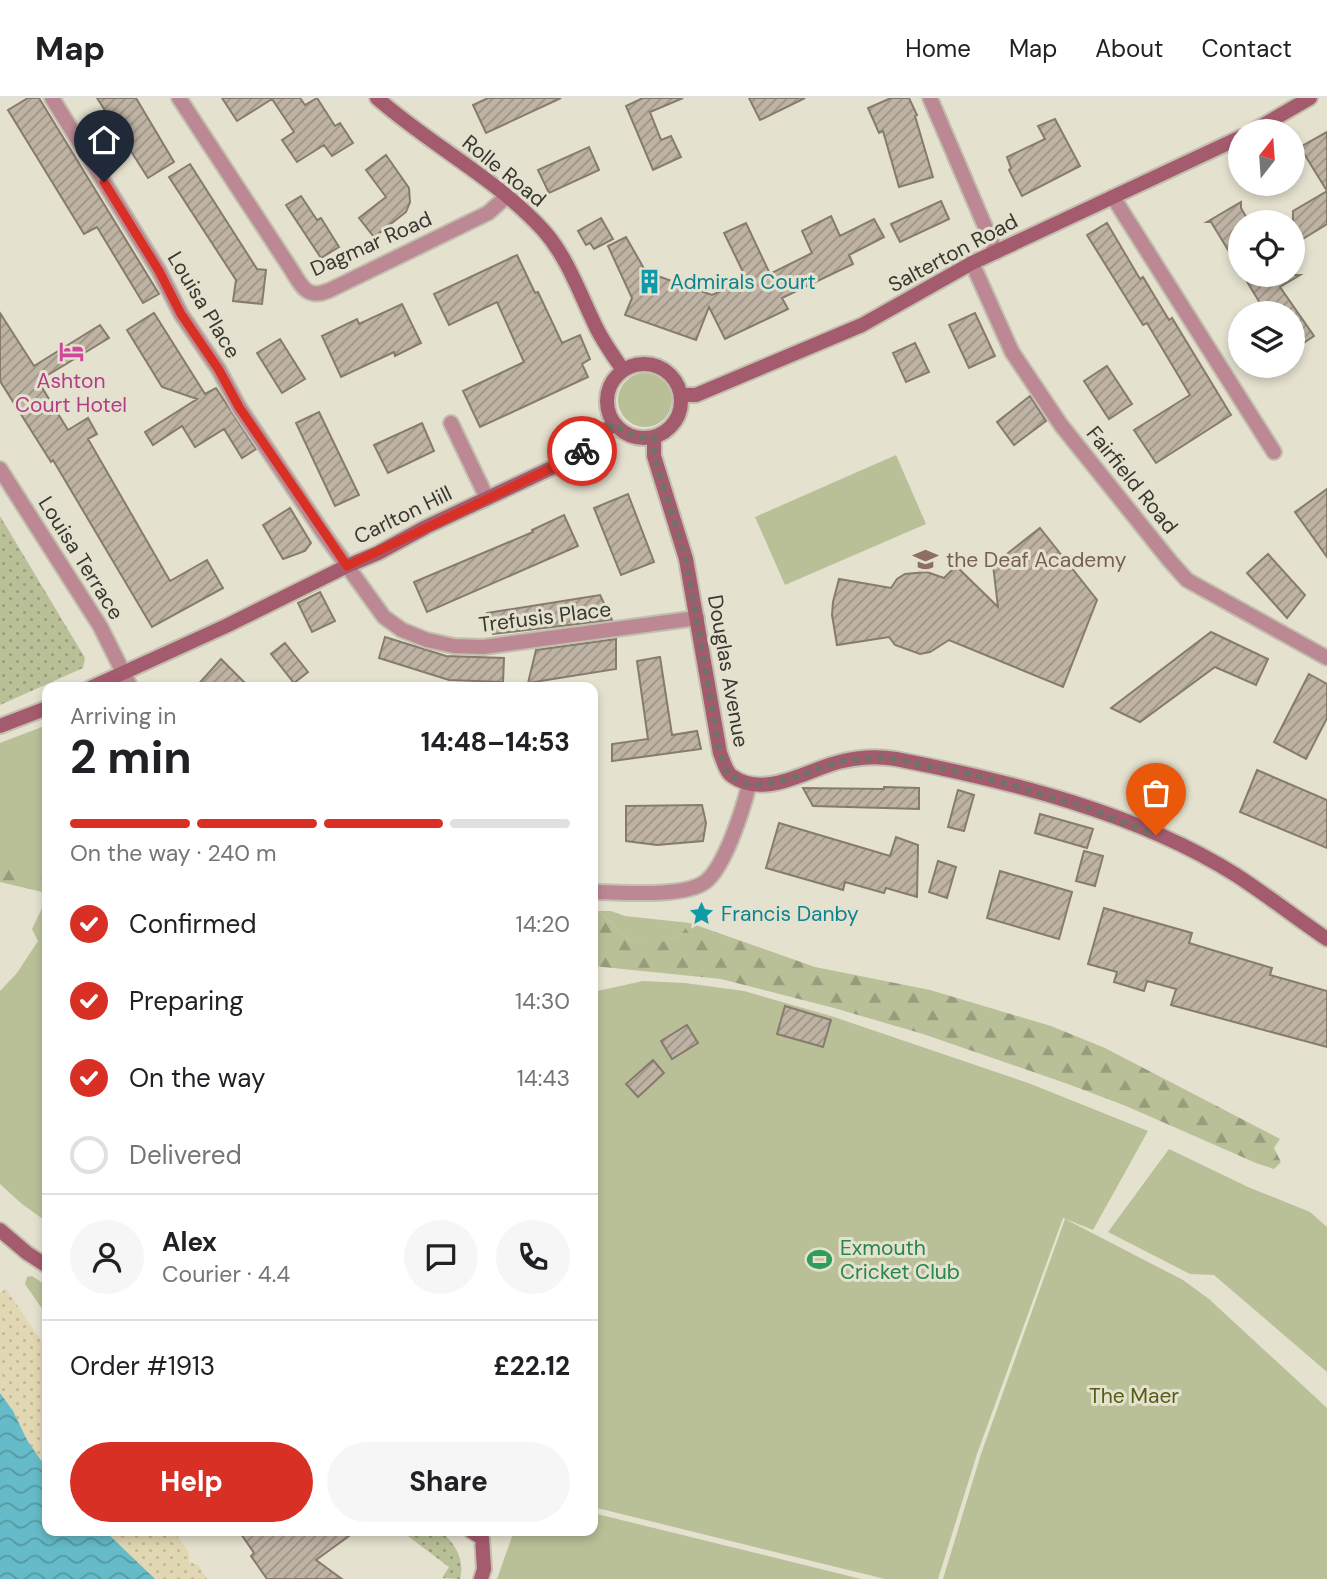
<!DOCTYPE html>
<html lang="en">
<head>
<meta charset="utf-8">
<style>
  :root { --surface:#fff; --page:#f6f6f6; --text:#202124; --muted:#757577; --line:#e0e0e0; --accent:#d93025 }
  body { margin:0; font-family:"DM Sans",sans-serif; background:var(--page); color:var(--text); height:100vh; display:flex; flex-direction:column; font-size:26px; white-space:nowrap }
  * { box-sizing:border-box; margin:0 }
  p { font-size:23px; color:var(--muted) }
  .icon { flex:none; width:38px; height:38px; fill:none; stroke:currentColor; stroke-width:2; stroke-linecap:round; stroke-linejoin:round }
  .map { position:relative; flex:1; overflow:hidden }
  .panel { position:absolute; left:42px; top:584px; width:556px; height:854px; display:flex; flex-direction:column; background:var(--surface); border-radius:14px; box-shadow:0 4px 10px #0003 }
  .panel>* { flex:none }
  .needle { width:46px; rotate:17deg }
  .tools { position:absolute; left:1228px; top:21px; display:grid; gap:14px }
  .tools a { display:grid; place-items:center; width:77px; height:77px; border-radius:50%; background:var(--surface); box-shadow:0 4px 10px #0003; font-size:35px }
  .pin { position:absolute; display:grid; place-items:center; width:60px; height:60px; color:#fff; margin:-72px -30px; border-radius:50% 50% 50% 0; rotate:-45deg; box-shadow:0 0 7px #0007 }
  .pin .icon { rotate:45deg }
  .courier { position:absolute; display:grid; place-items:center; width:70px; height:70px; margin:-35px; border:5px solid #d93025; border-radius:50%; background:#fff; color:#222; box-shadow:0 2px 9px #0007 }
  .summary em { font-style:normal; font-weight:700 }
  .summary div { display:flex; flex-direction:column-reverse }
  .summary { display:flex; align-items:center; justify-content:space-between; height:119px; padding:0 28px }
  h1 { font-size:46px; font-weight:700; line-height:52px }
  .bar { display:grid; grid-template-columns:repeat(4,1fr); gap:10px 7px; align-content:center; height:84px; padding:0 28px }
  .bar i { height:9px; border-radius:5px; background:var(--line) }
  .bar .selected { background:var(--accent) }
  .bar p { grid-column:span 4 }
  .line { display:flex; align-items:center; gap:18px; padding:0 28px; border-top:2px solid var(--line) }
  .line div { flex:1 }
  .round { display:grid; place-items:center; flex:none; width:74px; height:74px; border-radius:37px; background:var(--page) }
  ol { padding:0 28px; list-style:none }
  li { display:flex; align-items:center; gap:21px; height:77px }
  li p { margin-inline-start:auto }
  li .icon { padding:7px; border-radius:50%; background:var(--accent); color:#fff; stroke-width:4 }
  li:last-child { color:var(--muted) }
  li i { width:38px; height:38px; border:4px solid var(--line); border-radius:50% }
  .action { display:flex; gap:14px; margin-top:auto; padding:14px 28px }
  .action a { flex:1; height:80px; border-radius:42px; background:var(--accent); color:#fff; font-size:28px; font-weight:700; line-height:80px; text-align:center }
  .action a+a { background:var(--page); color:var(--text) }
  header { display:flex; align-items:center; gap:42px; box-sizing:border-box; height:98px; padding:0 35px; background:var(--surface); border-bottom:2px solid var(--line) }
  header strong { font-size:33px }
  nav { display:flex; gap:38px; margin-inline-start:auto; font-size:24px }
  .map>svg:first-child { display:block }
  .green { fill:#b9c098 }
  .forest { fill:url(#forest-firs) }
  .sand { fill:url(#sand-dots) }
  .garden { fill:url(#garden-dots) }
  .water { fill:url(#water-waves) }
  .building { fill:url(#building-hatch); stroke:#867b6d; stroke-width:2 }
  .lines { fill:none; stroke-linecap:round; stroke-linejoin:round }
  .street-casing { stroke:#c2bfaf; stroke-width:18 }
  .secondary-casing { stroke:#c2bfaf; stroke-width:18 }
  .street { stroke:#bc8893; stroke-width:14 }
  .secondary { stroke:#a55b6e; stroke-width:14 }
  .done { stroke:#747268; stroke-width:7; stroke-dasharray:0 12.6 }
  .route { stroke:#d93025; stroke-width:9 }
  .labels { text-anchor:middle; stroke-width:6; stroke-linejoin:round; paint-order:stroke }
  .street-label { font-size:21px; fill:#383730; stroke:#e4e1cf }
  .culture-label { font-size:21px; fill:#0d838f; stroke:#e4e1cf; text-anchor:start }
  .hotel-label { font-size:21px; fill:#b23c85; stroke:#e4e1cf }
  .education-label { font-size:21px; fill:#785e54; stroke:#e4e1cf; text-anchor:start }
  .leisure-label { font-size:21px; fill:#27864d; stroke:#e4e1cf; text-anchor:start }
  .park-label { font-size:21px; fill:#555d16; stroke:#e4e1cf }
</style>
</head>
<body>
<header>
<strong>Map</strong>
<nav><a>Home</a><a>Map</a><a>About</a><a>Contact</a></nav>
</header>
<div class="map">
<svg width="1327" height="1481" viewBox="0 0 1327 1481">
  <defs>
    <pattern id="forest-firs" width="22" height="20" patternUnits="userSpaceOnUse" patternTransform="scale(1.75)"><rect width="22" height="20" fill="#b9c098"/><path d="M5 1l3.5 6h-7zM16 11l3.5 6h-7z" fill="#979d7c"/></pattern>
    <pattern id="sand-dots" width="8" height="8" patternUnits="userSpaceOnUse" patternTransform="scale(1.75)"><rect width="8" height="8" fill="#e1d7b2"/><path d="M2 2h.1M6 6h.1" fill="none" stroke="#c2b999" stroke-width="1.8" stroke-linecap="round"/></pattern>
    <pattern id="garden-dots" width="8" height="8" patternUnits="userSpaceOnUse" patternTransform="scale(1.75)"><rect width="8" height="8" fill="#b9c098"/><path d="M2 2h.1M6 6h.1" fill="none" stroke="#979d7c" stroke-width="1.8" stroke-linecap="round"/></pattern>
    <pattern id="water-waves" width="16" height="10" patternUnits="userSpaceOnUse" patternTransform="scale(1.75)"><rect width="16" height="10" fill="#65bbc7"/><path d="M0 5q4-4 8 0t8 0" fill="none" stroke="#5499a2"/></pattern>
    <pattern id="building-hatch" width="6" height="6" patternUnits="userSpaceOnUse" patternTransform="scale(1.75)"><rect width="6" height="6" fill="#bfb3a4"/><path d="M-1 1l2-2M0 6l6-6M5 7l2-2" fill="none" stroke="#9c9286"/></pattern>
  </defs>
  <rect width="100%" height="100%" fill="#e4e1cf"/>
  <path class="green" d="M618 302a27 27 0 1 1 54 0a27 27 0 1 1-54 0Z
    M896,357L926,426L785,487L755,419Z
    M47,627V795L0,783V645Z
    M44,806L47,807V1124L22,1106L0,1086V893L17,875L38,843L32,831Z
    M599,813H611L625,818L690,825L678,839L658,846L629,842Z
    M643,883L685,885L744,893L831,918L1031,986L1148,1033L1093,1132L1063,1120L977,1356L938,1481H885L593,1409V894Z
    M1169,1051L1248,1089L1310,1114L1327,1129V1274L1214,1177L1190,1176L1108,1134Z
    M1065,1121L1183,1182L1209,1201L1327,1310V1481H943L981,1356Z
    M32,1178L47,1188V1218L25,1186L27,1179Z
    M593,1415L861,1481H497L514,1433H593Z"/>
  <path class="forest" d="M0,752L2,757L30,776L47,779V795L0,784Z
    M593,813H599L629,842L658,845L678,839L690,825L815,869L930,892L1051,928L1105,950L1280,1041L1274,1050L1281,1064L1274,1071L1256,1065L1126,1008L1068,986L923,936L834,910L721,881L593,868Z"/>
  <path class="sand" d="M6,1191L47,1251V1433H174L189,1455V1464L198,1467L207,1481H0V1195Z"/>
  <path class="garden" d="M0,418L85,560L83,570L0,607Z
    M401,1433H441C455,1446 465,1461 460,1481L442,1480L449,1469Z"/>
  <path class="water" d="M0,1295L13,1313L27,1342L47,1371V1433H105L155,1481H0Z"/>
  <path class="building" d="M28,0H39L159,196L143,205L97,129L84,136L8,12Z
    M97,0H136L174,64L148,80Z
    M222,0H300L305,7L317,0L335,28L340,25L353,45L332,58L324,47L297,64L282,42L294,34L272,1L237,23Z
    M488,0H561L486,35L473,7Z
    M643,0H683L650,14L661,42L671,38L681,59L653,72L626,8Z
    M749,0H805L760,22Z
    M891,0H909L917,17L915,18L933,79L899,89L883,33L879,35L868,10Z
    M1055,21L1080,68L1022,98L1009,72L1011,70L1007,59L1045,41L1038,28Z
    M1327,34V126L1293,147V113L1327,93L1300,49Z
    M589,49L599,72L549,95L538,72Z
    M386,57L409,90L410,104L406,114L374,139L359,120L386,99L366,72Z
    M190,66L257,171L266,172L262,206L233,203L236,182L169,79Z
    M301,98L317,122L321,120L339,149L321,160L286,107Z
    M941,103L949,121L900,144L891,126Z
    M1241,104V110L1249,124H1241V173L1211,124H1207Z
    M831,118L840,138L874,121L884,139L849,157L853,166L782,200L788,211L725,241L709,209L696,242L625,217L632,200L608,148L626,139L646,174L712,197L747,182L724,135L746,125L770,176L812,155L802,133Z
    M601,120L613,141L594,151L590,145L586,147L578,133Z
    M1107,125L1140,181L1143,179L1169,222L1172,220L1231,317L1156,365L1134,332L1190,297L1147,225L1143,227L1087,137Z
    M517,157L535,195L538,194L562,245L580,237L590,261L582,266L588,279L480,329L463,293L524,264L497,204L449,227L434,196Z
    M1243,177H1300L1280,189L1314,238L1293,252V215H1266Z
    M402,206L421,245L395,258L394,254L341,279L322,238L357,221L359,226Z
    M0,215L34,268L100,227L109,240L38,283L68,332L88,320L97,336L88,341L170,483L207,462L223,490L152,529L53,362L51,364L0,283Z
    M154,215L205,296L216,290L256,351L242,360L224,331L195,349L182,328L153,347L145,334L197,301L162,289L127,232Z
    M975,215L995,258L969,270L949,227Z
    M280,241L305,281L282,295L257,255Z
    M915,245L929,274L906,284L893,255Z
    M1107,268L1132,306L1109,321L1084,283Z
    M1030,298L1046,323L1014,347L997,324Z
    M319,314L359,397L335,408L296,325Z
    M422,325L434,353L388,375L374,347Z
    M1327,391V459L1295,414Z
    M628,396L654,464L621,477L594,410Z
    M290,410L311,445L305,453L283,461L263,427Z
    M564,417L578,448L427,514L414,484L533,434L532,432Z
    M1040,430L1097,502L1063,589L949,542L930,554L920,556L895,547L889,539L837,547L832,517L833,504L839,481L891,490L897,481L905,476L927,474L944,480L956,468L998,509L993,467Z
    M1268,456L1305,497L1287,520L1247,475Z
    M320,494L335,523L312,534L298,505Z
    M600,497L612,522L493,536L487,515Z
    M1211,534L1268,561L1256,587L1215,569L1140,624L1111,610Z
    M385,539L446,558L504,560L503,584L449,582L379,560Z
    M616,541V571L528,585L536,552Z
    M285,545L308,574L294,585L271,556Z
    M660,559L672,637L697,633L701,651L612,663V646L648,641L637,563Z
    M221,561L250,590H195Z
    M1309,576L1327,586V620L1306,661L1274,644Z
    M1257,672L1327,702V750L1240,714Z
    M884,689L919,690V711L813,708L803,690L884,691Z
    M958,692L974,697L964,733L948,729Z
    M702,707L706,725L703,743L657,747L626,743V708Z
    M1040,716L1093,731L1087,750L1035,735Z
    M779,725L890,758L896,739L918,747L917,799L886,790L884,795L845,784L843,792L766,770Z
    M1084,753L1103,758L1095,788L1076,783Z
    M938,763L956,769L947,800L929,794Z
    M1000,773L1072,794L1059,841L987,820Z
    M1104,810L1192,835L1189,845L1272,870L1270,877L1327,893V949L1171,907L1176,891L1147,883L1144,893L1114,884L1117,874L1088,866Z
    M785,908L831,922L823,949L777,936Z
    M687,927L698,945L672,961L661,943Z
    M653,962L664,975L638,999L626,986Z
    M239,1433H356L316,1462L342,1481H267L251,1458L254,1455Z"/>
  <g class="lines">
    <defs>
      <path id="street" d="M52,0L159,173L181,216L219,272L239,309L324,436L384,519L402,532L427,542L454,548L483,549L697,520
        M179,0L289,168C301,186 305,203 330,192L488,115L506,99
        M930,0L996,154
        M1113,99L1274,354
        M972,165L1012,254L1061,327L1170,463L1187,482L1327,560
        M451,325L487,400
        M0,371L100,528L131,590
        M593,794C621,794 683,800 705,784C725,769 743,711 749,687"/>
      <path id="secondary" d="M377,0C430,47 496,80 544,133C568,160 581,199 597,231C604,245 614,259 623,272
        M1253,33L1310,0
        M607 303a37 37 0 1 1 74 0a37 37 0 1 1-74 0Z
        M681,297H696L862,227L972,165L1241,39
        M654,339V358L686,461L720,655C723,662 726,674 732,678C766,702 809,670 843,663C860,659 879,658 896,661C1009,683 1138,715 1236,777C1267,797 1296,820 1327,841
        M90,590L226,528L347,468L378,455L426,429L562,365L589,348L614,325
        M0,628L47,610
        M0,1132L27,1155L47,1168
        M471,1433L482,1440L484,1471L481,1481"/>
    </defs>
    <use href="#street" class="street-casing"/>
    <use href="#secondary" class="secondary-casing"/>
    <use href="#street" class="street"/>
    <use href="#secondary" class="secondary"/>
  </g>
  <g class="lines">
    <path class="done" d="M582,353L614,325C627,337 636,341 654,339V358L686,461L720,655L729,677L749,687L767,686L795,679L841,663L885,659L984,679L1084,709L1156,737"/>
    <path class="route" d="M104,84L159,173L181,216L219,272L239,309L347,468L562,365L582,353"/>
  </g>
  <defs>
    <symbol id="building-bare" viewBox="-9 -9 18 18"><path d="M-4-6H4V6H1V3H-1V6H-4ZM-2.5-4.3h1.7v1.8h-1.7ZM.8-4.3h1.7v1.8H.8ZM-2.5-1h1.7V.8h-1.7ZM.8-1h1.7V.8H.8Z" fill="#0f9aa8" stroke="#e4e1cf" stroke-width="2.5" paint-order="stroke"/></symbol>
    <symbol id="hotel-bare" viewBox="-9 -9 18 18"><path d="M-6-4.5h1.5V1H6V5H4.5V3h-9V5H-6ZM-4 0a1.8 1.8 0 1 1 3.6 0ZM.5 0V-2.5h3Q6-2.5 6 0Z" fill="#d1479c" stroke="#e4e1cf" stroke-width="2.5" paint-order="stroke"/></symbol>
    <symbol id="school-bare" viewBox="-9 -9 18 18"><path d="M0-5L7-2L0 1L-7-2ZM-4 1L0 2.5L4 1V4Q0 6-4 4Z" fill="#8d6e63" stroke="#e4e1cf" stroke-width="2.5" paint-order="stroke"/></symbol>
    <symbol id="sight-bare" viewBox="-9 -9 18 18"><path d="M0-6L1.8-2.2L6-1.7L2.9 1.2L3.7 5.4L0 3.3L-3.7 5.4L-2.9 1.2L-6-1.7L-1.8-2.2Z" fill="#0f9aa8" stroke="#e4e1cf" stroke-width="2.5" paint-order="stroke"/></symbol>
    <symbol id="stadium-bare" viewBox="-9 -9 18 18"><path d="M0-5a6.5 5 0 1 0 0 10a6.5 5 0 1 0 0-10ZM-3.5-1.8h7v3.6h-7Z" fill="#2e9e5b" stroke="#e4e1cf" stroke-width="2.5" paint-order="stroke"/></symbol>
  </defs>
  <g fill-rule="evenodd">
    <use href="#building-bare" x="632" y="166" width="35" height="35"/>
    <use href="#hotel-bare" x="54" y="236" width="35" height="35"/>
    <use href="#school-bare" x="908" y="444" width="35" height="35"/>
    <use href="#sight-bare" x="684" y="798" width="35" height="35"/>
    <use href="#stadium-bare" x="802" y="1144" width="35" height="35"/>
  </g>
  <g class="labels">
    <g class="street-label">
      <text transform="translate(504 73) rotate(39)" y="7">Rolle Road</text>
      <text transform="translate(371 146) rotate(-24)" y="7">Dagmar Road</text>
      <text transform="translate(953 155) rotate(-28)" y="7">Salterton Road</text>
      <text transform="translate(204 207) rotate(59)" y="7">Louisa Place</text>
      <text transform="translate(1132 382) rotate(51)" y="7">Fairfield Road</text>
      <text transform="translate(403 417) rotate(-26)" y="7">Carlton Hill</text>
      <text transform="translate(81 460) rotate(58)" y="7">Louisa Terrace</text>
      <text transform="translate(545 519) rotate(-7)" y="7">Trefusis Place</text>
      <text transform="translate(728 573) rotate(80)" y="7">Douglas Avenue</text>
    </g>
    <g class="culture-label">
      <text x="670" y="191">Admirals Court</text>
      <text x="721" y="823">Francis Danby</text>
    </g>
    <g class="hotel-label">
      <text x="71" y="290">Ashton<tspan x="71" dy="24">Court Hotel</tspan></text>
    </g>
    <g class="education-label">
      <text x="946" y="469">the Deaf Academy</text>
    </g>
    <g class="leisure-label">
      <text x="840" y="1157">Exmouth<tspan x="840" dy="24">Cricket Club</tspan></text>
    </g>
    <g class="park-label">
      <text x="1134" y="1305">The Maer</text>
    </g>
  </g>
</svg>
<div class="tools">
<a><svg class="needle" viewBox="-14 -14 28 28"><path d="M0-13l5 13h-10z" fill="#e53935"/><path d="M0 13l5-13h-10z" fill="#757577"/></svg></a>
<a><svg class="icon" aria-label="locate" viewBox="0 0 24 24"><circle cx="12" cy="12" r="6"/><path d="M12 2v4M12 18v4M2 12h4M18 12h4"/></svg></a>
<a><svg class="icon" aria-label="layers" viewBox="0 0 24 24"><path d="M12 4l9 5-9 5-9-5zM3 14l9 5 9-5"/></svg></a>
</div>
<div class="pin" style="left:1156px;top:737px;background:#ea580c"><svg class="icon" aria-label="bag" viewBox="0 0 24 24"><path d="M5 8h14l-1 12H6zM9 8a3 3 0 0 1 6 0"/></svg></div>
<div class="pin" style="left:104px;top:84px;background:#1f2937"><svg class="icon" aria-label="home" viewBox="0 0 24 24"><path d="M3 11l9-7 9 7M6 9v11h12V9"/></svg></div>
<div class="courier" style="left:582px;top:353px"><svg class="icon" aria-label="bike" viewBox="0 0 24 24"><circle cx="6" cy="16" r="4"/><circle cx="18" cy="16" r="4"/><path d="M6 16l4-8h5l3 8M10 8l3 8H6M13 5h3"/></svg></div>
<section class="panel">
<div class="summary"><div><h1>2 min</h1><p>Arriving in</p></div><em>14:48–14:53</em></div>
<div class="bar"><i class="selected"></i><i class="selected"></i><i class="selected"></i><i></i><p>On the way · 240 m</p></div>
<ol>
<li><svg class="icon" aria-label="check" viewBox="0 0 24 24"><path d="M5 12l5 5 9-10"/></svg>Confirmed<p>14:20</p></li>
<li><svg class="icon" aria-label="check" viewBox="0 0 24 24"><path d="M5 12l5 5 9-10"/></svg>Preparing<p>14:30</p></li>
<li><svg class="icon" aria-label="check" viewBox="0 0 24 24"><path d="M5 12l5 5 9-10"/></svg>On the way<p>14:43</p></li>
<li><i></i>Delivered</li>
</ol>
<div class="line" style="height:126px"><a class="round"><svg class="icon" aria-label="person" viewBox="0 0 24 24"><circle cx="12" cy="8" r="4"/><path d="M4 21q1-7 8-7t8 7"/></svg></a><div><b>Alex</b><p>Courier · 4.4</p></div><a class="round"><svg class="icon" aria-label="chat" viewBox="0 0 24 24"><path d="M4 5h16v11H9l-5 4z"/></svg></a><a class="round"><svg class="icon" aria-label="phone" viewBox="0 0 24 24"><path d="M5 4h4l2 5-3 2q2 4 5 5l2-3 5 2v4C11 20 4 13 5 4z"/></svg></a></div>
<div class="line" style="height:91px"><div>Order #1913</div><b>£22.12</b></div>
<div class="action"><a>Help</a><a>Share</a></div>
</section>
</div>
</body>
</html>
